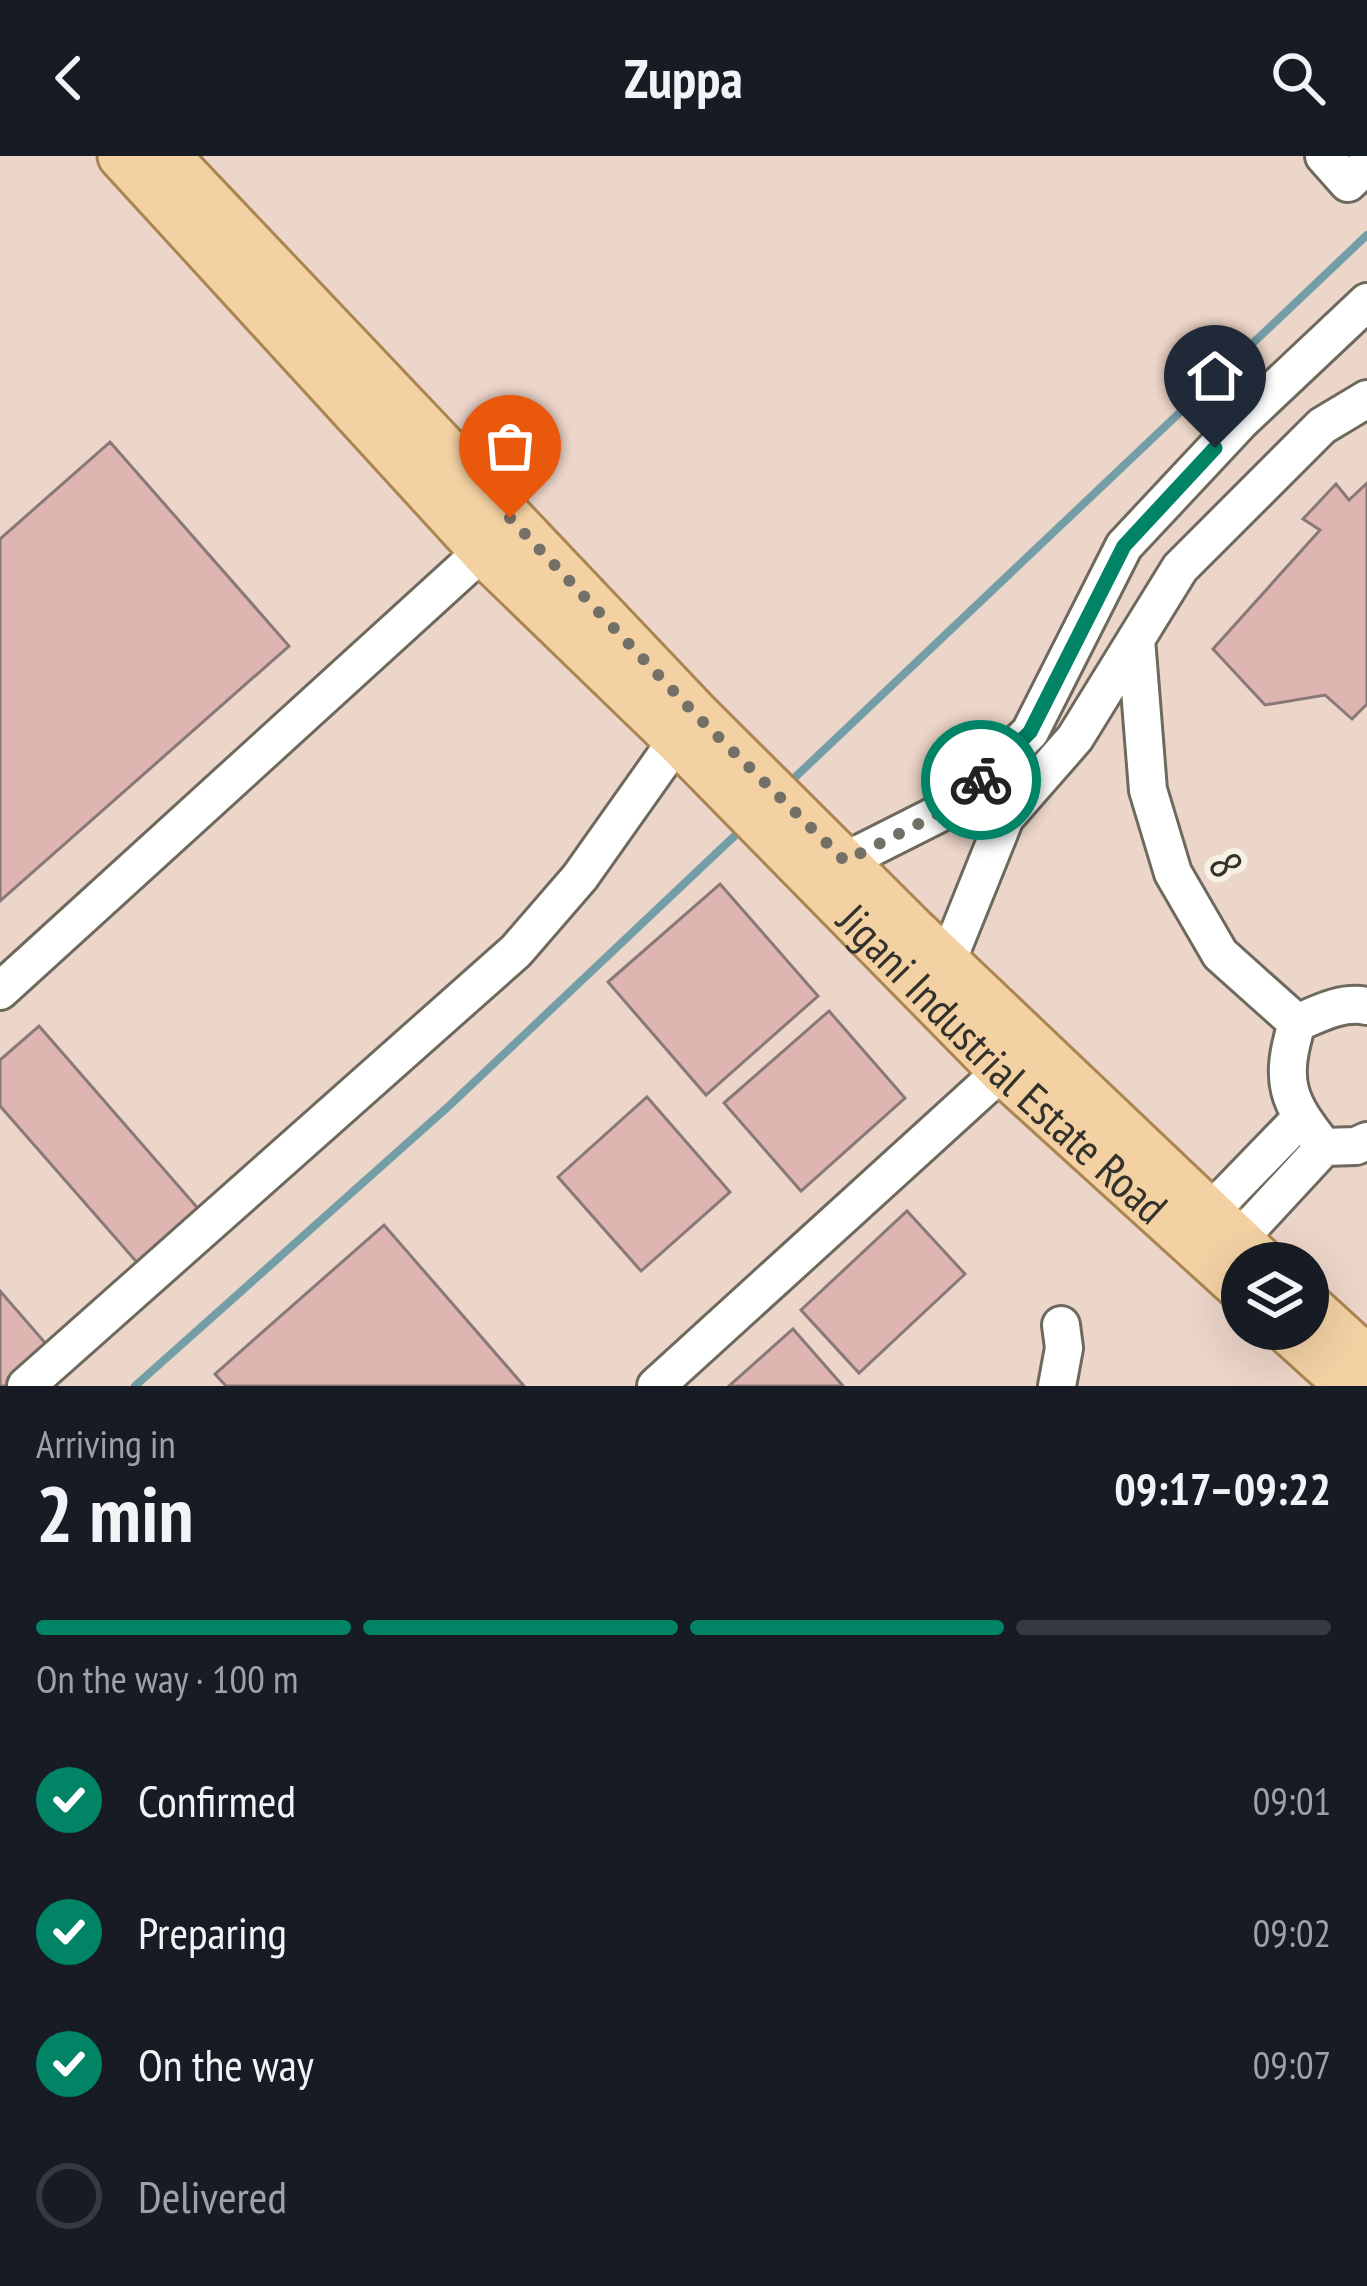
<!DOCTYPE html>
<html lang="en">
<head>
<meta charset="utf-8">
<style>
  :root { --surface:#171b24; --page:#242831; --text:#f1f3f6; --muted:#9ea1a6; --line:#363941; --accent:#018466 }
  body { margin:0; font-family:"PT Sans Narrow",sans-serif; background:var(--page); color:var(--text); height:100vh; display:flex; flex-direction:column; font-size:45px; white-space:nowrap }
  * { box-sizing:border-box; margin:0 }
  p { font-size:39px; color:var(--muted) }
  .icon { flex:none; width:66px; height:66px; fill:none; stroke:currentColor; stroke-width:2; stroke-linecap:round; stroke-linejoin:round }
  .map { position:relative; height:1230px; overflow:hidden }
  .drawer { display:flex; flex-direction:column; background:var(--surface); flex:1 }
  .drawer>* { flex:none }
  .tools { position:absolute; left:1221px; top:1086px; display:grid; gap:24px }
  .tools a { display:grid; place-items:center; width:108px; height:108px; border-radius:50%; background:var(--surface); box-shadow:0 12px 48px #0002; font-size:60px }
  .pin { position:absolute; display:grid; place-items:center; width:102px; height:102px; color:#fff; margin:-123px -51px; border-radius:50% 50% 50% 0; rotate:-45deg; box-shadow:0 0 12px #0007 }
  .pin .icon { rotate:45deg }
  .courier { position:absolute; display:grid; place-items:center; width:120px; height:120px; margin:-60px; border:9px solid #018466; border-radius:50%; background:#fff; color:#222; box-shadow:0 3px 15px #0007 }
  .headline em { font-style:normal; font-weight:700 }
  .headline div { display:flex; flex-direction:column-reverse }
  .headline { display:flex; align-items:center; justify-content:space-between; height:204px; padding:0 36px }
  h1 { font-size:78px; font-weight:700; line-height:90px }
  .bar { display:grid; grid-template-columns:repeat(4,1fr); gap:18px 12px; align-content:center; height:144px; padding:0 36px }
  .bar i { height:15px; border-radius:9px; background:var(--line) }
  .bar .selected { background:var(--accent) }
  .bar p { grid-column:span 4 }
  ol { padding:0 36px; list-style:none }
  li { display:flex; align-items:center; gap:36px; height:132px }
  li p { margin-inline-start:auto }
  li .icon { padding:12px; border-radius:50%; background:var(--accent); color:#fff; stroke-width:4 }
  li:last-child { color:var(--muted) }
  li i { width:66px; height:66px; border:6px solid var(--line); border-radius:50% }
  header { display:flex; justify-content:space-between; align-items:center; height:156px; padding:0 36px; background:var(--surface); font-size:54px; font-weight:700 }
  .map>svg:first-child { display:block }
  .industrial { fill:#ecd5c9; fill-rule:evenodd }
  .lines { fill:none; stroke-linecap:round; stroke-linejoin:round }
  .stream { stroke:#739ea7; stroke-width:8 }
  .building { fill:#deb5b1; stroke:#887977; stroke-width:3 }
  .minor-casing { stroke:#6d695d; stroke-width:42 }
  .major-casing { stroke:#ab8551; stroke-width:51 }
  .minor { stroke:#fff; stroke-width:36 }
  .major { stroke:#f3d1a3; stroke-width:45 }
  .done { stroke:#737067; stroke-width:12; stroke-dasharray:0 21.6 }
  .route { stroke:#018466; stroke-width:15 }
  .labels { text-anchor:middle; stroke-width:12; stroke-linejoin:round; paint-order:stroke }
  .street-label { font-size:45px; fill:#33312b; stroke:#f6f1e3 }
</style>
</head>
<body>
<header><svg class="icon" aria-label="back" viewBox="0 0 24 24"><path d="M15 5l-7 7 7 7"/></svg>Zuppa<svg class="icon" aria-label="search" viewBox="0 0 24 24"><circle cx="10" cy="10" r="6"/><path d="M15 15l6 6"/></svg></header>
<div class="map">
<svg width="1367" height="1230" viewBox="0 0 1367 1230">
  <rect width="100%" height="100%" fill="#e9e4d6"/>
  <path class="industrial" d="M0,0H1367V1230H0ZM1242,1107H1308V1173H1242Z"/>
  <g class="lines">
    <path class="stream" d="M789,627L1367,79
      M135,1230L450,949L744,671"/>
  </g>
  <path class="building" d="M110,286L289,490L0,745V383Z
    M1367,327V548L1352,563L1325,539L1265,549L1213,493L1320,374L1303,363L1336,328L1349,344Z
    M720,728L818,840L706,939L608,826Z
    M829,855L905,942L801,1035L724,947Z
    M39,870L202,1057L141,1111L0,950V904Z
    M647,941L730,1036L641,1115L558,1021Z
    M907,1055L965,1118L859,1217L801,1154Z
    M384,1069L524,1230H226L215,1218Z
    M0,1135L54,1197L16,1230H0Z
    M793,1173L843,1230H729Z"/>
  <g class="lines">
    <defs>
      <path id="minor" d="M1324,0L1348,27L1367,9
        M1136,483L1148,634L1173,717L1220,798L1297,867C1320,857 1342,845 1367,850
        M845,705L956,649L1030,576L1124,390L1241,265L1367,146
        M947,806L1005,662L1075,582L1180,412L1322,270L1367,243
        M0,835L483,395
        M1297,867C1279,926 1287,945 1324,991L1356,990L1367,985
        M1209,1057L1301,962
        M1238,1084L1324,991
        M26,1230L516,795L580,721L677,584
        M656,1230L1002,915
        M1057,1230L1064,1192L1061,1169"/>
      <g id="major">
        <path id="s1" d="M121,0L491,404L677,584L1002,915L1242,1133"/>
        <path d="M167,0L697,559L913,774L1263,1107"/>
        <path d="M1308,1149L1367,1203"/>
        <path d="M1286,1173L1349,1230"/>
      </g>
    </defs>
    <use href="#minor" class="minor-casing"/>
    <use href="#major" class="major-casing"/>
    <use href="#minor" class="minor"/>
    <use href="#major" class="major"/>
  </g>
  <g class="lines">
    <path class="done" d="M510,362L697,560L845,705L956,649L981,624"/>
    <path class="route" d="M981,624L1030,576L1124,390L1215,292"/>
  </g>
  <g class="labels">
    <g class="street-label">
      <text transform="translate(1226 709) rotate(63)" y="16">8</text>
      <text dy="16" stroke="none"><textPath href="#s1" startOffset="1266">Jigani Industrial Estate Road</textPath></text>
    </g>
  </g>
</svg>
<div class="tools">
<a><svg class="icon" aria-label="layers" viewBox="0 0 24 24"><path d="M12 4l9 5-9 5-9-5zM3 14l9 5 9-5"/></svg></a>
</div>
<div class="pin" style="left:510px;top:362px;background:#ea580c"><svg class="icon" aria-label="bag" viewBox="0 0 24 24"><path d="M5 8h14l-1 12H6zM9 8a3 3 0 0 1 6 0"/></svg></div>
<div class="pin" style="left:1215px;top:292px;background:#1f2937"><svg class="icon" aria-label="home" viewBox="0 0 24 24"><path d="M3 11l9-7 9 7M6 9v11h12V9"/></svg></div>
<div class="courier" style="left:981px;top:624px"><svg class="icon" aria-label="bike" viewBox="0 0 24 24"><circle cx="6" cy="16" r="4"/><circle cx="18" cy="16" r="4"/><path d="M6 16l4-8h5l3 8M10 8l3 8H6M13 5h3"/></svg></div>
</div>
<section class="drawer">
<div class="headline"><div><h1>2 min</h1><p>Arriving in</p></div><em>09:17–09:22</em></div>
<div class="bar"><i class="selected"></i><i class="selected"></i><i class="selected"></i><i></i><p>On the way · 100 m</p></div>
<ol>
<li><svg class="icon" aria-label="check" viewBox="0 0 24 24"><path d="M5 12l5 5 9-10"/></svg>Confirmed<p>09:01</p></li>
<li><svg class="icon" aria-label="check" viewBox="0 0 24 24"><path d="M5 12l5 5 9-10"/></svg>Preparing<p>09:02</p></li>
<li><svg class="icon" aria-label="check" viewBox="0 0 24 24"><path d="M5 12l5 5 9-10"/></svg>On the way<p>09:07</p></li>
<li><i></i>Delivered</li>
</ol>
</section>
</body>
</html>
